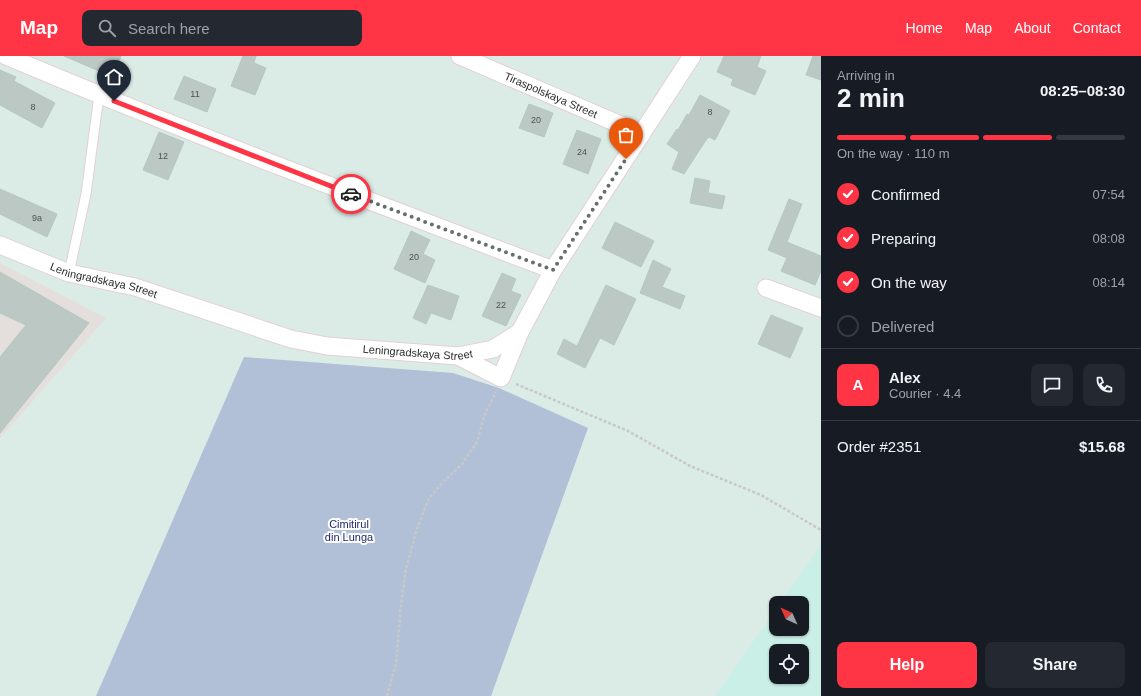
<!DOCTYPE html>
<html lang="en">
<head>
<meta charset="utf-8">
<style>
  :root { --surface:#171b24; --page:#242831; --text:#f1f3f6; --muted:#9ea1a6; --line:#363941; --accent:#ff3545 }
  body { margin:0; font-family:Arial,sans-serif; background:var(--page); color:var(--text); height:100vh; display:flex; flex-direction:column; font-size:15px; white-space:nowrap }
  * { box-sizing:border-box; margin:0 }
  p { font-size:13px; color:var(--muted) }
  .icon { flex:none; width:22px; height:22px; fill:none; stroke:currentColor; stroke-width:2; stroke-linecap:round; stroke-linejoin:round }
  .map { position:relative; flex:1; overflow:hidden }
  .side { display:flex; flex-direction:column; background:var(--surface); width:320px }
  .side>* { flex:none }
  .needle { width:26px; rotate:315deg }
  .controls { position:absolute; left:769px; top:540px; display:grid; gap:8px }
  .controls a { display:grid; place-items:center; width:40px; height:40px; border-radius:8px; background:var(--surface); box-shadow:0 1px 3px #0004; font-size:20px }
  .pin { position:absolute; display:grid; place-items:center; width:34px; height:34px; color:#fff; margin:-41px -17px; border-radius:50% 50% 50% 0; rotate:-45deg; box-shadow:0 0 4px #0007 }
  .pin .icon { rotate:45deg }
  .courier { position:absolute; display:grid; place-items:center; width:40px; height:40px; margin:-20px; border:3px solid #ff3545; border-radius:50%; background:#fff; color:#222; box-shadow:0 1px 5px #0007 }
  .overview em { font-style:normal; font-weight:600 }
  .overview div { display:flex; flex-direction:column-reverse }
  .overview { display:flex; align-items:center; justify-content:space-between; height:68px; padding:0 16px }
  h1 { font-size:26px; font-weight:600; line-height:30px }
  .bar { display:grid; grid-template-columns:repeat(4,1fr); gap:6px 4px; align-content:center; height:48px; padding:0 16px }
  .bar i { height:5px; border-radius:3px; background:var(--line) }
  .bar .on { background:var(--accent) }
  .bar p { grid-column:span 4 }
  .line { display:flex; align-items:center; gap:10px; padding:0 16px; border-top:1px solid var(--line) }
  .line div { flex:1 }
  .round { display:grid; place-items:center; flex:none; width:42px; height:42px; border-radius:8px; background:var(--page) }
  ol { padding:0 16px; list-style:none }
  li { display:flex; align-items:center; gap:12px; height:44px }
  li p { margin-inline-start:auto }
  li .icon { padding:4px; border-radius:50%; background:var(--accent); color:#fff; stroke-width:4 }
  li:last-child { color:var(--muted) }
  li i { width:22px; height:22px; border:2px solid var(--line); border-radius:50% }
  .action { display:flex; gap:8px; margin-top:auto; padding:8px 16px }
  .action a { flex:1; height:46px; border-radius:8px; background:var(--accent); color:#fff; font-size:16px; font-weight:600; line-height:46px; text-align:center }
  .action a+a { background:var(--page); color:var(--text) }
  header { display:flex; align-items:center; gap:24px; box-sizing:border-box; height:56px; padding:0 20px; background:var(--accent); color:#fff }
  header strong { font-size:19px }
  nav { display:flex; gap:22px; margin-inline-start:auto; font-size:14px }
  .search { width:280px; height:36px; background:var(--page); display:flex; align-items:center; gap:10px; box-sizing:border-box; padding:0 14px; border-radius:8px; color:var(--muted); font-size:15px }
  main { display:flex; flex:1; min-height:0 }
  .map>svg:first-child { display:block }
  .industrial { fill:#e4dfdc }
  .education { fill:#c9efe7; fill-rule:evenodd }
  .cemetery { fill:#b1c0d7 }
  .building { fill:#bbc8c3; stroke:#b5c8c3 }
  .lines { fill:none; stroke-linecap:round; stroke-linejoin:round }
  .lane-casing { stroke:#e3d0d2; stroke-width:11 }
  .street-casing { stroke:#e3d0d2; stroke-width:19 }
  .path { stroke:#c8c8c8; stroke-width:2.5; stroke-dasharray:3 2; stroke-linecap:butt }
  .lane { stroke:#fff; stroke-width:9 }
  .street { stroke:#fff; stroke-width:17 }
  .done { stroke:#686e6c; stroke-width:4; stroke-dasharray:0 7.2 }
  .route { stroke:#ff3545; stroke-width:5 }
  .labels { text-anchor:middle; stroke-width:4; stroke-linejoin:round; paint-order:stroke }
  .number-label { font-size:9px; fill:#4e5250 }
  .street-label { font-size:11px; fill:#2a2a2a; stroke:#fff }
  .park-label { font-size:11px; fill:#171f69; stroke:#fff }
</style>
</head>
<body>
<header>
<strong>Map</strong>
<div class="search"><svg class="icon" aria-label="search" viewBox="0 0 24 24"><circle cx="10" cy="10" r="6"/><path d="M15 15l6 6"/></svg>Search here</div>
<nav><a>Home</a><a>Map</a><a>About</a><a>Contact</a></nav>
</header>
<main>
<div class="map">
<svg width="821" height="640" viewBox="0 0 821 640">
  <rect width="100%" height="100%" fill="#dbece7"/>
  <path class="industrial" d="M0,207L106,262L0,382Z"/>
  <path class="education" d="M821,489V640H715L776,553V573H802V547H780ZM776,595H802V621H776Z"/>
  <path class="cemetery" d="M244,301L453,317L499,332L588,372L491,640H96Z"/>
  <path class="building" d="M64,0H121L113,21Z
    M243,0H256L254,7L266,12L255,39L231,30Z
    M724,0H761L757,11L766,15L755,39L731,29L733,23L717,16Z
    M813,0H821V24L806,19Z
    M0,14L16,21L14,25L55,47L42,72L0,49Z
    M184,20L216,33L207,56L174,43Z
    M700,39L730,55L715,84L709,81L706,84L684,118L672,113L679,96L667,88L677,73L678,74L687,58L689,59Z
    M529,48L553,57L544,81L519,72Z
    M577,74L601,83L588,118L563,108Z
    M159,76L184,86L168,124L143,114Z
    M695,122L710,125L708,137L725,140L722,153L690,147Z
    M0,133L57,158L47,181L0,158Z
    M789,143L802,148L787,186L821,200V215L815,229L781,215L787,202L768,194Z
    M615,166L654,185L641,211L602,192Z
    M411,175L430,184L423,198L435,204L425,227L394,213Z
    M653,204L671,213L662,231L685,240L680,253L640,237Z
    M0,216L89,267L0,377V301L26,269L0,257Z
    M502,217L516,223L511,235L521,239L506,270L482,260Z
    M428,229L459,240L451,264L431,257L426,268L413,262Z
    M606,229L636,243L614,289L600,282L585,312L557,298L564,283L577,290Z
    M771,259L803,272L790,302L758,288Z"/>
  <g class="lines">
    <defs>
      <path id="lane" d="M69,217L86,138L99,39"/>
      <g id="street">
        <path d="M6,0C186,76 369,145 553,214"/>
        <path id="s1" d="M460,0L642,78"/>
        <path id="s2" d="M0,189L69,217L135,231L291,283L327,290L458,300L493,293L520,276L553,214L692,0"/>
        <path d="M766,232L821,252"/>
        <path d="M458,300L501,322L520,276"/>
      </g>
    </defs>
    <use href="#lane" class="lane-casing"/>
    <use href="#street" class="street-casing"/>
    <path class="path" d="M516,328L628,375L690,410L761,439L821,474
      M387,640L396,608L401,549L406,513L416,476L428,444L442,427L462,408L477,386L484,360L496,336"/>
    <use href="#lane" class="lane"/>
    <use href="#street" class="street"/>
  </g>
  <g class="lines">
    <path class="done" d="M351,138L553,214L626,103"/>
    <path class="route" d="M114,45L351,138"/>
  </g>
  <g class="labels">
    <g class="number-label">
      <text x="195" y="41">11</text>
      <text x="33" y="54">8</text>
      <text x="710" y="59">8</text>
      <text x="536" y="67">20</text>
      <text x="582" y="99">24</text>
      <text x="163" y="103">12</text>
      <text x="37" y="165">9а</text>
      <text x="414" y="204">20</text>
      <text x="501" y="252">22</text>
    </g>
    <g class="street-label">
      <text dy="4" stroke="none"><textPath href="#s1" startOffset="99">Tiraspolskaya Street</textPath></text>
      <text dy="4" stroke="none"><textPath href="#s2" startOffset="110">Leningradskaya Street</textPath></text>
      <text dy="4" stroke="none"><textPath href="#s2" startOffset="434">Leningradskaya Street</textPath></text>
    </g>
    <g class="park-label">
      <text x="349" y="472">Cimitirul<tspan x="349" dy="13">din Lunga</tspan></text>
    </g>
  </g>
</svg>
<div class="controls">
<a><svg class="needle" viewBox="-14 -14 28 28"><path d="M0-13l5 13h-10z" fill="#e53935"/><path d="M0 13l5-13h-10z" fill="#9ea1a6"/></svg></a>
<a><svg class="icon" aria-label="locate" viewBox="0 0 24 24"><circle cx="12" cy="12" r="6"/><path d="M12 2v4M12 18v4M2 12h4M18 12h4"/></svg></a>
</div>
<div class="pin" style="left:626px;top:103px;background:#ea580c"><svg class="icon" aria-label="bag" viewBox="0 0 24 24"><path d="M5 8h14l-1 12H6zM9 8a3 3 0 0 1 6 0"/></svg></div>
<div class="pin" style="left:114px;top:45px;background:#1f2937"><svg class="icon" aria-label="home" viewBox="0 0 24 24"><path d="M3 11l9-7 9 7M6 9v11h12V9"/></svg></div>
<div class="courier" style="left:351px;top:138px"><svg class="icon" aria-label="car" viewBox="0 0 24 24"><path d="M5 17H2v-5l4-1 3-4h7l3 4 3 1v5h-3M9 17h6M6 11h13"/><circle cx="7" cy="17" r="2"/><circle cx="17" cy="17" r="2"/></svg></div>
</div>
<section class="side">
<div class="overview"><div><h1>2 min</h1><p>Arriving in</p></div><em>08:25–08:30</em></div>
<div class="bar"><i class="on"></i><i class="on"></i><i class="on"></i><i></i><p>On the way · 110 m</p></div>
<ol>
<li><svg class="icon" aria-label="check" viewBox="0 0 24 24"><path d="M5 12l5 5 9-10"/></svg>Confirmed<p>07:54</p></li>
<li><svg class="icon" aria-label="check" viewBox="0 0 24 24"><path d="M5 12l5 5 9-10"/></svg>Preparing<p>08:08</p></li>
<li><svg class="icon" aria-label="check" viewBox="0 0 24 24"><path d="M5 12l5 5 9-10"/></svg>On the way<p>08:14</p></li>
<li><i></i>Delivered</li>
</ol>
<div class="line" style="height:72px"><b class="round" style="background:var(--accent);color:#fff">A</b><div><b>Alex</b><p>Courier · 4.4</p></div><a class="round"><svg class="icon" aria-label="chat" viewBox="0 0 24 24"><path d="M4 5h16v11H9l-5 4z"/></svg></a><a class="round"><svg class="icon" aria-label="phone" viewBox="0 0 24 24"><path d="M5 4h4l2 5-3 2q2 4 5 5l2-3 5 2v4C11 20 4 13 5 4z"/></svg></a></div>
<div class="line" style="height:52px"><div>Order #2351</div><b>$15.68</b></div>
<div class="action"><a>Help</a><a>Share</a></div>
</section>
</main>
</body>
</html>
